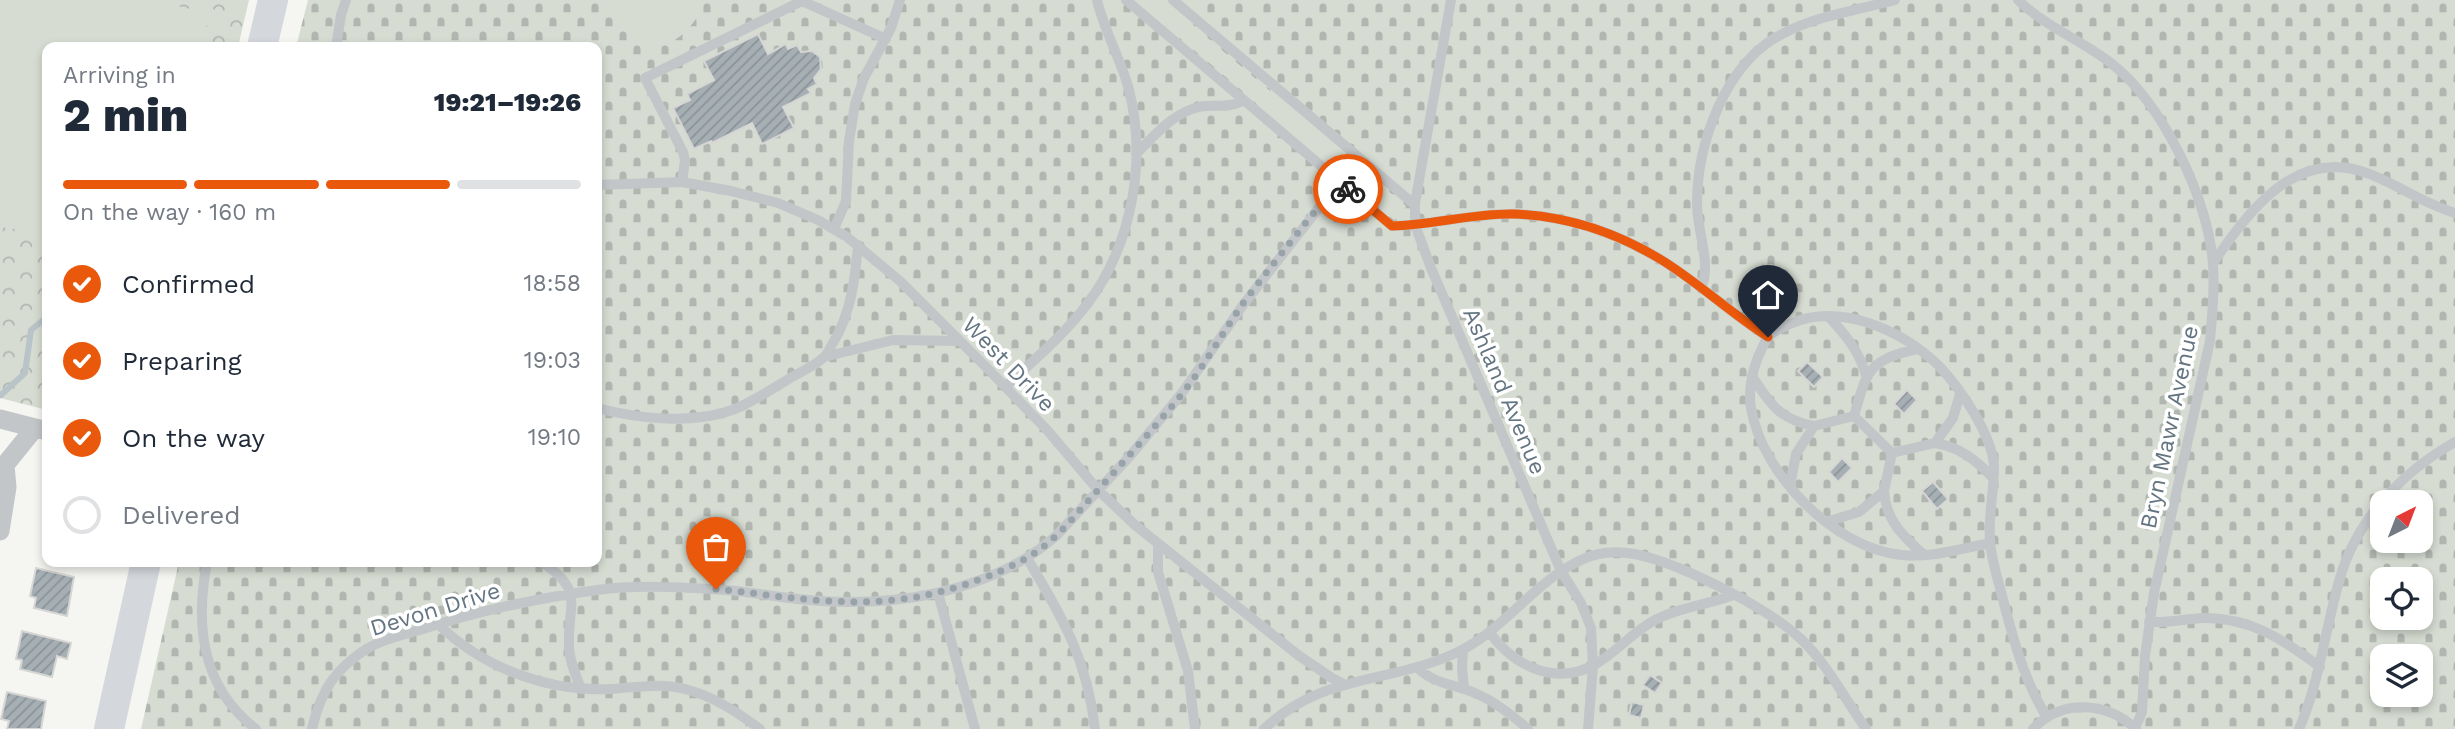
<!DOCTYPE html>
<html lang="en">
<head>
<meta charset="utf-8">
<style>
  :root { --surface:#fff; --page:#f6f6f7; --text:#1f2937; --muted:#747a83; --line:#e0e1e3; --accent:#ea580c }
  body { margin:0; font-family:"Work Sans",sans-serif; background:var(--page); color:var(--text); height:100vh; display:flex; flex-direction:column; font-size:26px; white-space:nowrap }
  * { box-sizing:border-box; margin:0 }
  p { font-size:23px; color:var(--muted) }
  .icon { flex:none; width:38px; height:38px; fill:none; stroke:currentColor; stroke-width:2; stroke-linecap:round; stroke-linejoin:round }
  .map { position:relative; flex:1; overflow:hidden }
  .panel { position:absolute; left:42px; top:42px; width:560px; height:525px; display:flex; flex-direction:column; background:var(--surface); border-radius:14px; box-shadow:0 4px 10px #0003 }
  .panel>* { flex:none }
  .needle { width:46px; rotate:42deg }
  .buttons { position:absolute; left:2370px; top:490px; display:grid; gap:14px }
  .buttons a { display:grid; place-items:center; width:63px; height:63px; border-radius:14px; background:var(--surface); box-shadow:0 4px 10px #0003; font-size:35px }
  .pin { position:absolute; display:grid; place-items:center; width:60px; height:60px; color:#fff; margin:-72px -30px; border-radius:50% 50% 50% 0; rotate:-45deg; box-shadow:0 0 7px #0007 }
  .pin .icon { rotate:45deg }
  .courier { position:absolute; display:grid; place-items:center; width:70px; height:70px; margin:-35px; border:5px solid #ea580c; border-radius:50%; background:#fff; color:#222; box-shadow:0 2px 9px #0007 }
  .head em { font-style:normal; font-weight:800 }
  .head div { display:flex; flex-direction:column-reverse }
  .head { display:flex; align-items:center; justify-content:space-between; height:119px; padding:0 21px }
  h1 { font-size:46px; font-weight:800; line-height:52px }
  .bar { display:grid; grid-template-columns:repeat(4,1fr); gap:10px 7px; align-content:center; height:84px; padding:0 21px }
  .bar i { height:9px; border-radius:5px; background:var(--line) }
  .bar .active { background:var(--accent) }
  .bar p { grid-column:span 4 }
  ol { padding:0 21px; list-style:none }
  li { display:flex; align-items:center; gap:21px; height:77px }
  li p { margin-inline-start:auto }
  li .icon { padding:7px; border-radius:50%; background:var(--accent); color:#fff; stroke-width:4 }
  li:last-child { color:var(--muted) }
  li i { width:38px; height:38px; border:4px solid var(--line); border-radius:50% }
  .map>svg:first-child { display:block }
  .cemetery { fill:url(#cemetery-stones); fill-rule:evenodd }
  .park { fill:url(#park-crowns) }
  .garden { fill:#d6dcd2 }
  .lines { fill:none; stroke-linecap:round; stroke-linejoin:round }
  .stream { stroke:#b9c4c8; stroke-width:6 }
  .building { fill:url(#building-hatch); stroke:#d6d6d4; stroke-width:2 }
  .lane { stroke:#c2c6c9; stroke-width:10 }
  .street { stroke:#c2c6c9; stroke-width:19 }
  .primary { stroke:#d4d8dc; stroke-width:30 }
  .done { stroke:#97a2a9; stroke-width:7; stroke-dasharray:0 12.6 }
  .route { stroke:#ea580c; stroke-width:9 }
  .labels { text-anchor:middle; stroke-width:7; stroke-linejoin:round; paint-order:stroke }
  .street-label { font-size:23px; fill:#647582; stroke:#fff }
</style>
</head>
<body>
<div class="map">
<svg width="2455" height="729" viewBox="0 0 2455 729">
  <defs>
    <pattern id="cemetery-stones" width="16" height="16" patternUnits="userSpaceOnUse" patternTransform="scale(1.75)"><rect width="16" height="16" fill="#d6dcd2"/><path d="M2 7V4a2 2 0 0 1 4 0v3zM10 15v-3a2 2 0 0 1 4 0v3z" fill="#b1b7b0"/></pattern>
    <pattern id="park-crowns" width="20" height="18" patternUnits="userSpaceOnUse" patternTransform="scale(1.75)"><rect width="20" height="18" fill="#d6dcd2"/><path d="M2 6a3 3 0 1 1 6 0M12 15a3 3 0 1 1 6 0" fill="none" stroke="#b1b7b0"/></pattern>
    <pattern id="building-hatch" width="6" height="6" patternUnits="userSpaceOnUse" patternTransform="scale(1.75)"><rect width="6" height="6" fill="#a6afb4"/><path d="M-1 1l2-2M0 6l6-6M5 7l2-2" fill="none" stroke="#8b9398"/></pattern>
  </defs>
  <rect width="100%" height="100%" fill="#f5f5f1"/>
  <path class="cemetery" d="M308,0H2455V729H141L179,562H597V47H296ZM2382,502H2420V541H2382ZM2382,579H2420V618H2382ZM2382,656H2420V695H2382Z"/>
  <path class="park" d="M0,0H249L238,47H47V410L0,398Z"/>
  <path class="garden" d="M0,0H151L191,9L208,2L218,15L205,27L201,47H47V234L0,227Z
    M617,0H696V19C690,27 682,37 672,41C641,55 619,28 617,0Z
    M1135,0H1163L1406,206L1403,216L1394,220Z"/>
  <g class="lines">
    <path class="stream" d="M1,395L25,373L31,330L47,317"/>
  </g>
  <path class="building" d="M758,34L768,54L786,44L788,49L797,45L801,52L812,51L820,57L821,69L814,78L817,84L808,89L811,93L783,107L794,128L762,144L752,123L712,143L711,141L694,149L673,108L690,100L687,94L714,80L704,61Z
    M1807,362L1823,377L1814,387L1798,371Z
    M1907,390L1917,400L1904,414L1894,404Z
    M1842,458L1852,468L1838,482L1829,472Z
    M1933,482L1948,499L1937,509L1922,491Z
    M36,568L74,577L67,616L34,608L36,598L30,596Z
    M22,631L71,643L67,659L57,656L52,677L20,669L22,660L16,659Z
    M1650,675L1662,683L1655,693L1643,685Z
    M7,692L46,701L41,729H7L9,721L1,719Z
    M1632,702L1644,705L1641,718L1629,715Z"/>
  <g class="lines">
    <path class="lane" d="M1126,0L1392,226C1433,225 1473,213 1514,214C1566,216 1615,232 1660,259C1698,282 1730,313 1768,337
      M1173,0L1415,205
      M1451,0L1415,203V225L1431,268L1561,571L1581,603L1591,628L1593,666L1588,729
      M2018,0C2046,27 2081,40 2111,63C2163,104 2209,200 2213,265C2215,291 2212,316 2210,341L2154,593L2145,656L2142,712L2135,728
      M336,47L341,15L346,0
      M1136,154C1155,135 1173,113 1199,107C1214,104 1231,109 1243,100
      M682,182L685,160L683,152L645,78L802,1L886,39
      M597,185L682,182L731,191L778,203L818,220L847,237L900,281L991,372L1048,431L1098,490L1135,525L1298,655L1332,678L1343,684
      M834,229L846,201L849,141L855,104L864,78L891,28L900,0
      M2213,263C2249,211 2295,147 2367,173C2397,184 2424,204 2455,213
      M1701,289C1712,263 1697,232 1697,204C1697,144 1725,63 1782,34C1816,16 1858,10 1895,0
      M1828,316C1845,334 1859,351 1866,375
      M1917,349C1868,360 1867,371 1854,416L1892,453L1935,443L1953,418L1960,394
      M824,357L893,340L960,341
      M1752,376C1770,404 1780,420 1814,426
      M1006,386C1034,360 1065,334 1088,303C1132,244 1147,161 1129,90C1121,59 1104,31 1097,0
      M597,408C639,419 694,425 735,409C754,401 770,390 787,380C798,373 815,366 824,357C828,354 830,347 833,343C851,313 855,280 858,245
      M1935,443C1960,447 1976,460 1993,478
      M1790,486L1796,454L1814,426L1854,416
      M1884,491C1886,521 1903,536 1924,555
      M1826,522L1859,512L1884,491L1892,453
      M1990,543C1961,549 1930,558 1901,555C1834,548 1762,474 1751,408C1748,392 1752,372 1758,357C1761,351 1764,343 1767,338C1772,332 1783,327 1790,324C1840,302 1902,330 1939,366C1960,388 1993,436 1994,467C1994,492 1988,516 1990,541C1991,558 1997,576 2001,592C2012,635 2023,678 2046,716
      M1158,544V572L1188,671L1195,729
      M1027,558C1062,617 1087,658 1095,729
      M207,562C195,625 201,687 256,729
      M542,562C586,592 567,604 569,646C569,661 576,675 581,689
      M938,593L975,729
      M2149,622C2167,623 2185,619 2203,618C2250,617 2284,640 2320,667
      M438,624C483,668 548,692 610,689C635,688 659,682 685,689C713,696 737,712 760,729
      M1490,633C1514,666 1555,686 1594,665C1616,653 1632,632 1655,620C1679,607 1708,605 1733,595
      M1463,650L1462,668L1464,689
      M1417,667C1434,685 1456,684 1477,694C1496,702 1513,716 1528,729
      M312,729C319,699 329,677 354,658C375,640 400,636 426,628C482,610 539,598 597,590C633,585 676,587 713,589C736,590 759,594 781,597C818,602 855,604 892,600C949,595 1014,574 1057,535L1130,456L1182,393L1243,305L1339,182
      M1264,729C1321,675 1382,684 1449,656C1503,634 1530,584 1581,560C1596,553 1611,551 1627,553C1672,558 1768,608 1801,639C1828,665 1845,699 1866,729
      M2033,729C2061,699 2106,701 2136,729
      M2299,729C2320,681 2325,629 2340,578C2357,519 2402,472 2455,442"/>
    <path class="street" d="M0,419L47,431
      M0,471L34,429
      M0,531L7,487L5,466"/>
    <path class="primary" d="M262,47L273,0
      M109,729L146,562"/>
  </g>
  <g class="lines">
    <path class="done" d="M716,589C783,596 849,609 916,597C953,591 1014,570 1043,547C1064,531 1080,509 1098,490C1127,458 1155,427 1182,394C1205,365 1223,332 1244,302C1275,261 1307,221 1339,182L1348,189"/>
    <path class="route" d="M1348,189L1392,226C1433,225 1473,213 1514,214C1566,216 1615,232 1660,259C1698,282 1730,313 1768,337"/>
  </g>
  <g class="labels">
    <g class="street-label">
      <text transform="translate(1009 364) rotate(46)" y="8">West Drive</text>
      <text transform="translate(1505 391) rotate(67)" y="8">Ashland Avenue</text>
      <text transform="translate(2169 427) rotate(-78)" y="8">Bryn Mawr Avenue</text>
      <text transform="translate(435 609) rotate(-17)" y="8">Devon Drive</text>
    </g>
  </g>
</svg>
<div class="buttons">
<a><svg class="needle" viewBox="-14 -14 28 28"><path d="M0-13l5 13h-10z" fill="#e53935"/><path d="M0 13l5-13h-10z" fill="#747a83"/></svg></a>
<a><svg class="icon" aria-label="locate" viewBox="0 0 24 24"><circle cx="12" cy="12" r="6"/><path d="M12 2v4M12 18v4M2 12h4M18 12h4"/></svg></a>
<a><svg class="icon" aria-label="layers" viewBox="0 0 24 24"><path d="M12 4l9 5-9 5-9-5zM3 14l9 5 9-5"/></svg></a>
</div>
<div class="pin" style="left:716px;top:589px;background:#ea580c"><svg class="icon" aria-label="bag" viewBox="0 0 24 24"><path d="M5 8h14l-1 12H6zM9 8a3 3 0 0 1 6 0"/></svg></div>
<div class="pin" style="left:1768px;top:337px;background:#1f2937"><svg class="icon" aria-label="home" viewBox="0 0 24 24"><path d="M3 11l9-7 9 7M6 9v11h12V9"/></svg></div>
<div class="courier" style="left:1348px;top:189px"><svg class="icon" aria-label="bike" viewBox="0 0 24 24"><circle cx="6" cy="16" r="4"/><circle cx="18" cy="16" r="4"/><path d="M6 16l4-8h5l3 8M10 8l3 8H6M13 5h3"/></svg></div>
<section class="panel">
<div class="head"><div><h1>2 min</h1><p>Arriving in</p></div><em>19:21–19:26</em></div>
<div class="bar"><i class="active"></i><i class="active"></i><i class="active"></i><i></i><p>On the way · 160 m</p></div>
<ol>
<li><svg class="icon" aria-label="check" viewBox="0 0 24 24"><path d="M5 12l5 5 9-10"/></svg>Confirmed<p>18:58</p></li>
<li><svg class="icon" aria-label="check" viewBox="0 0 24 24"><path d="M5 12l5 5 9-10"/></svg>Preparing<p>19:03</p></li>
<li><svg class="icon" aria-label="check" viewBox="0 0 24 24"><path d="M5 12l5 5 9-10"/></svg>On the way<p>19:10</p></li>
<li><i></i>Delivered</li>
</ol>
</section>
</div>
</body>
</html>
